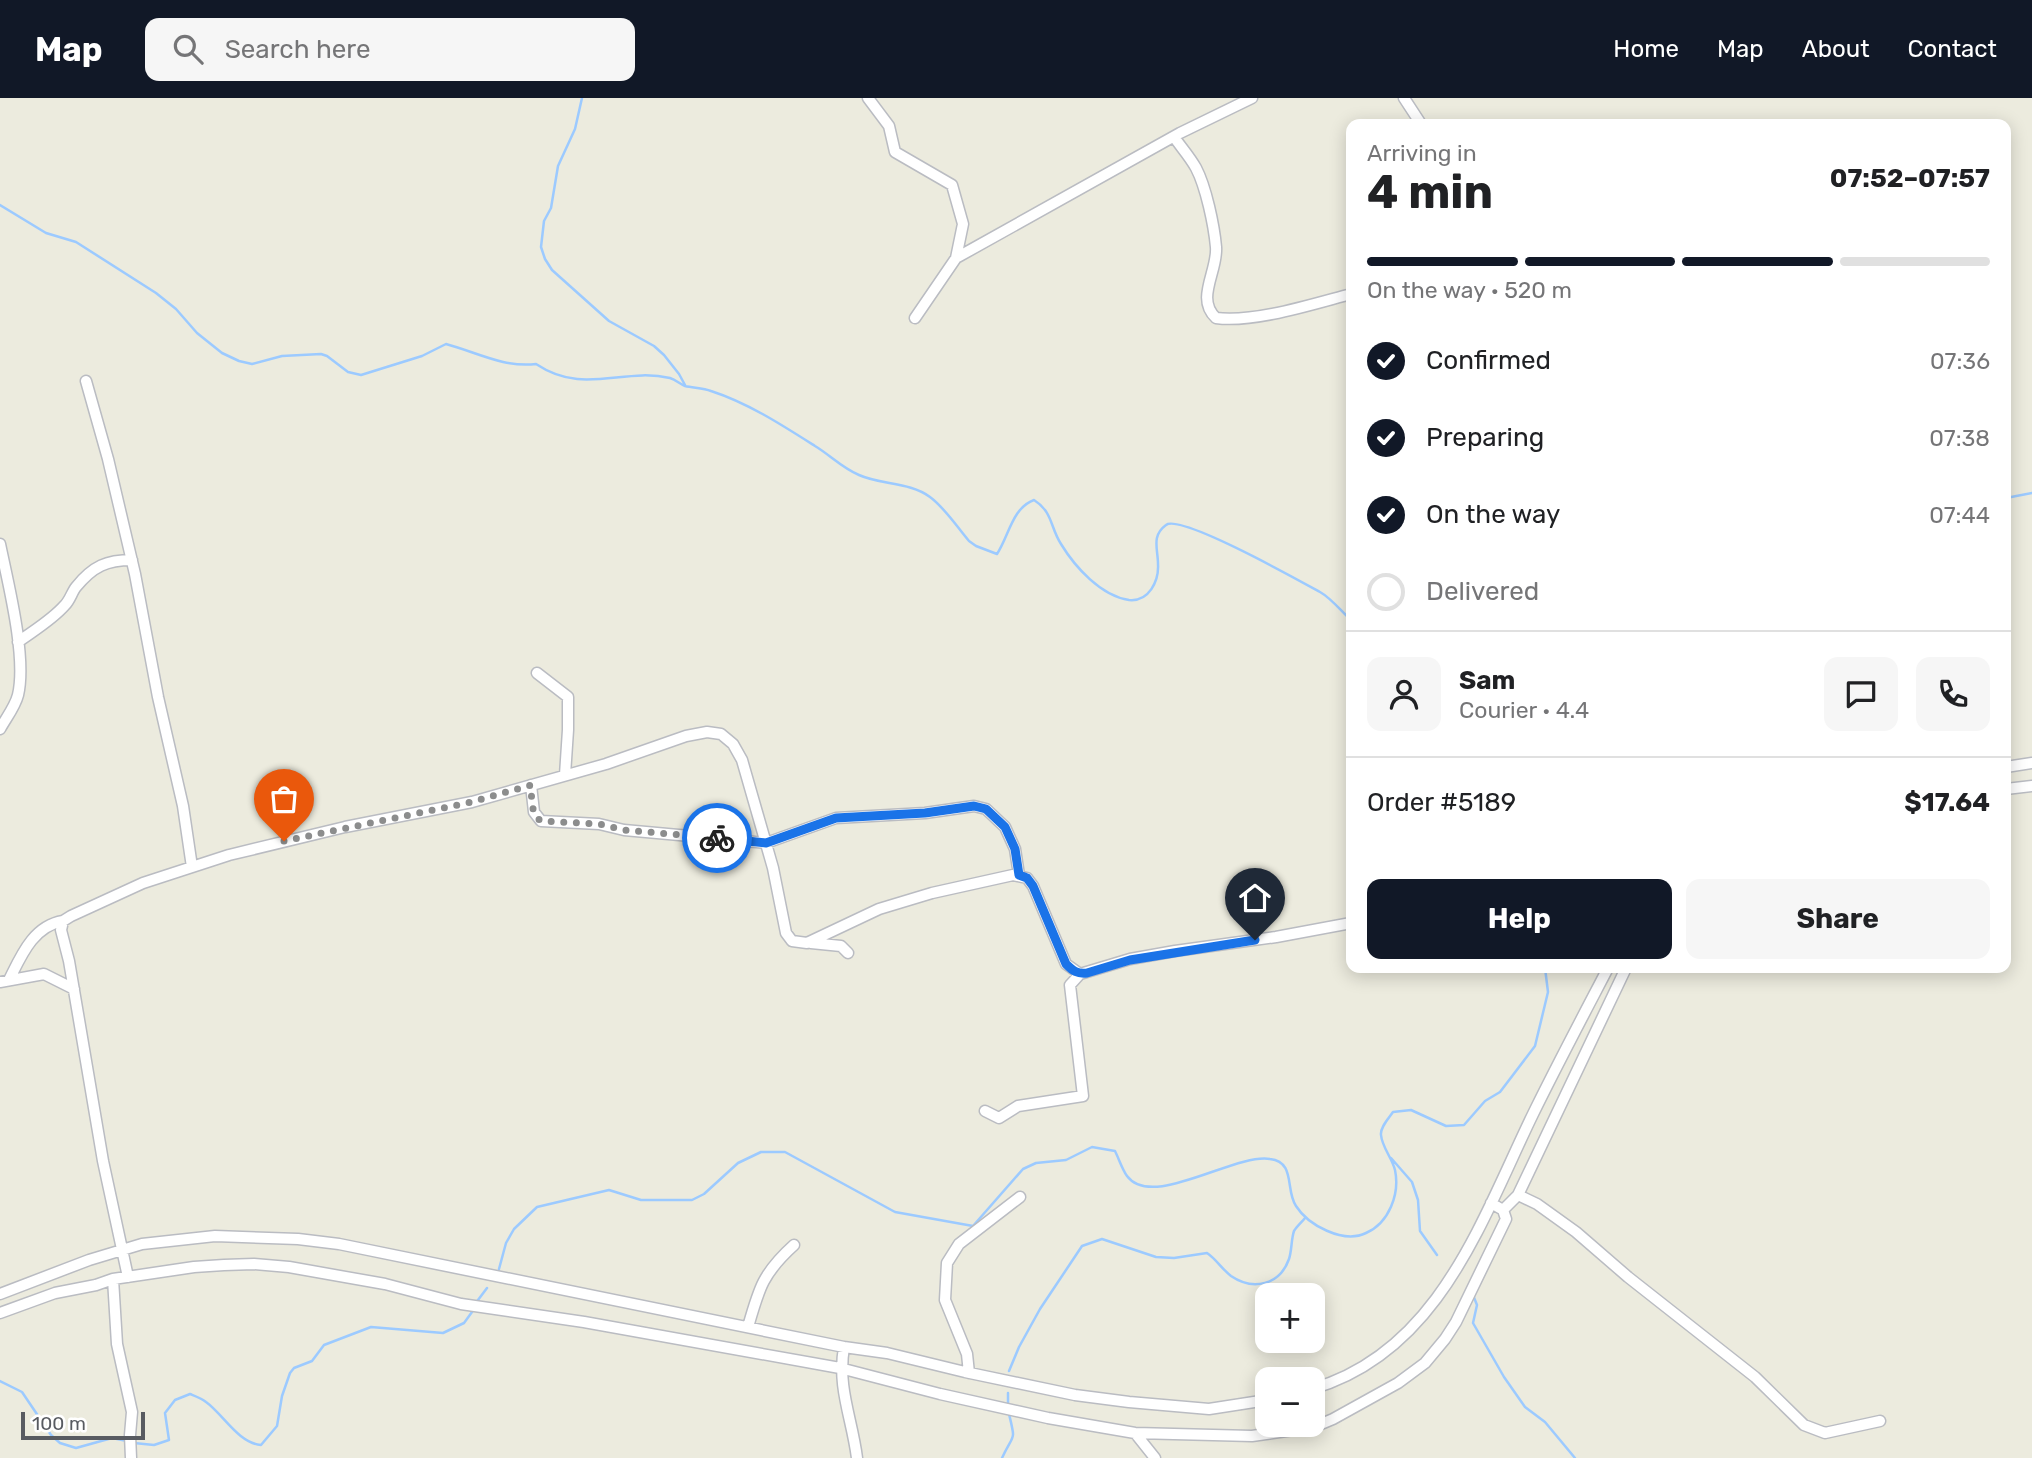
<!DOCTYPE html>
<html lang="en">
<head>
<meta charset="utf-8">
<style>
  :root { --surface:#fff; --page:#f6f6f6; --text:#202124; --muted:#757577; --line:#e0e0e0; --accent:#111827 }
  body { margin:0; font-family:Rubik,sans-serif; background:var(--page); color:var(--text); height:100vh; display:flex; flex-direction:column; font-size:26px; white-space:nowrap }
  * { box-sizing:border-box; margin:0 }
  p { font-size:23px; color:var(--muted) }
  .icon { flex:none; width:38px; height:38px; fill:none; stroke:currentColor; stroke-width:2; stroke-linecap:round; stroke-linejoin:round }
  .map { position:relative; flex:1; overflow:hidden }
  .details { position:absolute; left:1346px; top:21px; width:665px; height:854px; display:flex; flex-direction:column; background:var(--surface); border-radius:14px; box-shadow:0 4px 18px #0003 }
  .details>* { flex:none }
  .buttons { position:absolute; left:1255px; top:1185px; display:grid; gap:14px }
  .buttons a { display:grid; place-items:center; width:70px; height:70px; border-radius:14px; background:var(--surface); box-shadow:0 4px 18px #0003; font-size:35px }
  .scale { position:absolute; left:21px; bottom:18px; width:124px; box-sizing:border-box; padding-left:7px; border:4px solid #585b61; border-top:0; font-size:19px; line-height:24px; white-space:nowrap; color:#585b61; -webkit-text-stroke:5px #fff; paint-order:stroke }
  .pin { position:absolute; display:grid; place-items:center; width:60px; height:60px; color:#fff; margin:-72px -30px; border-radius:50% 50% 50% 0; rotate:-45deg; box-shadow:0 0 7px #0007 }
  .pin .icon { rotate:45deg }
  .courier { position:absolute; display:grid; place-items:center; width:70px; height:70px; margin:-35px; border:5px solid #1a73e8; border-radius:50%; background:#fff; color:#222; box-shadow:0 2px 9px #0007 }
  .summary em { font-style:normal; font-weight:700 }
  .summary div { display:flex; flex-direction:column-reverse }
  .summary { display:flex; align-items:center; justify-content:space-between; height:119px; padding:0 21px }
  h1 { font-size:46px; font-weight:700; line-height:52px }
  .bar { display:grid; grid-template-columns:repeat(4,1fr); gap:10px 7px; align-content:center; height:84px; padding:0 21px }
  .bar i { height:9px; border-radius:5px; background:var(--line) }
  .bar .active { background:var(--accent) }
  .bar p { grid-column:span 4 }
  .line { display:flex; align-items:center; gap:18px; padding:0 21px; border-top:2px solid var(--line) }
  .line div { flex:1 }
  .round { display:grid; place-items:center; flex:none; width:74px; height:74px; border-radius:14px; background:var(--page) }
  ol { padding:0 21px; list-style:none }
  li { display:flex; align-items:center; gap:21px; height:77px }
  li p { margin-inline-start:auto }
  li .icon { padding:7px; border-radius:50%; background:var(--accent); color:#fff; stroke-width:4 }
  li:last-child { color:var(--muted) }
  li i { width:38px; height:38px; border:4px solid var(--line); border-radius:50% }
  .cta { display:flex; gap:14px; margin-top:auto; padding:14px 21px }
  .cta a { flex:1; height:80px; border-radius:14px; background:var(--accent); color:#fff; font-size:28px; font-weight:700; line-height:80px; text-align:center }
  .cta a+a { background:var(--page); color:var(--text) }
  header { display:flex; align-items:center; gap:42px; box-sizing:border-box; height:98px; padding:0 35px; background:var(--accent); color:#fff }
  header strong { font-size:33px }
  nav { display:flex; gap:38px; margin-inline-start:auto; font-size:24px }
  .search { width:490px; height:63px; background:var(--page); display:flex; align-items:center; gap:18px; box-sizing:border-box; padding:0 24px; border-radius:14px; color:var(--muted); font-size:26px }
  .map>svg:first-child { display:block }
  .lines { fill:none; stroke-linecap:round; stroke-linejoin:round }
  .stream { stroke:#9ccaff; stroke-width:2.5 }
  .street-casing { stroke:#babcc2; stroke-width:13 }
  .street { stroke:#fff; stroke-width:10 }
  .done { stroke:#8c8d8d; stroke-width:7; stroke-dasharray:0 12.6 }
  .route { stroke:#1a73e8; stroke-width:9 }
</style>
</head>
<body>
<header>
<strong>Map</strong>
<div class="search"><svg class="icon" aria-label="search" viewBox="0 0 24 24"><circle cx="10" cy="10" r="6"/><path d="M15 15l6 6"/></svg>Search here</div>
<nav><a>Home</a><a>Map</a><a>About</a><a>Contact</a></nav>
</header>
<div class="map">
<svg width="2032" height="1360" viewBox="0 0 2032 1360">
  <rect width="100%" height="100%" fill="#ecebde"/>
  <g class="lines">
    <path class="stream" d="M582,0L575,31L558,68L551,110L544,123L541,149L545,161L552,172L609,223L654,248L664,257L679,276L685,287
      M0,107L46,135L76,144L156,195L176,211L197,235L222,255L239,263L252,266L282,258L321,256L327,258L348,274L361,277L422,258L446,246C476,254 504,270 536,266C584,298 622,269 670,280C676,282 680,286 685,288C693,290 703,290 711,293C748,305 782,327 815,348C830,357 842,370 859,377C881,387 910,384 930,399C945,410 957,429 969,443L976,448L997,456C1009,438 1012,410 1034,402C1053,414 1050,429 1061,446C1075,469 1101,498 1129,502C1149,504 1159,483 1158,466C1158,451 1151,438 1166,427C1180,416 1300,483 1320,494C1331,500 1342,514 1351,522
      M2006,400L2032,395
      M1391,1060L1412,1084L1418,1102L1420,1133L1437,1157
      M499,1171L506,1145L514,1131L537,1109L609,1092L641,1102H692L704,1096L738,1065L761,1054H785L895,1114L973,1128L1023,1071L1036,1065L1066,1062L1092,1049L1115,1053C1119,1061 1122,1071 1127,1078C1152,1112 1234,1055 1270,1061C1296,1064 1285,1092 1296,1108C1308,1127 1343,1146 1366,1135C1389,1125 1400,1096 1395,1072C1392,1060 1382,1049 1381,1037C1380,1029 1389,1020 1393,1014L1411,1012L1446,1028L1464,1027L1485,1003L1500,994L1535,948L1548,894L1545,870
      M1473,1197L1477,1207L1473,1225L1504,1279L1525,1309L1545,1324L1575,1360
      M475,1206L487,1190
      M1009,1273L1019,1249L1040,1211L1082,1148L1102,1141L1156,1159L1174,1160L1207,1155C1216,1161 1222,1171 1231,1178C1253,1193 1280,1187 1289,1161C1292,1152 1291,1142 1294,1133C1297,1128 1302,1124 1305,1120
      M0,1283L22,1294L51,1337L60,1345L76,1350L112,1340L127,1343
      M1008,1308V1295
      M134,1345L154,1347L169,1342L165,1315L175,1302L190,1296C195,1298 201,1300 206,1304C223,1316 238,1345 261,1347L277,1328L282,1298L290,1275L294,1270L312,1263L324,1247L371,1229L443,1235L464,1225L472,1214
      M1002,1360C1014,1334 1016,1345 1009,1316"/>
    <defs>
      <path id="street" d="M868,0L889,28L895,54L952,87L963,126L956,160
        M1404,0L1421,26
        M1174,39C1181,49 1190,59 1196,70C1206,89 1214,127 1216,149C1218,173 1195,201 1216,220C1254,225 1313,206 1351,196
        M915,220L956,160L1180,35L1252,0
        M86,283L108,361L135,476L158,599L183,708L192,769
        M0,446C8,485 27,559 18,597C15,609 6,620 0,631
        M18,544C33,533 52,522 65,507C70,502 72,494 76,489C93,468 107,462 132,462
        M537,575L568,599V632L565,677
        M2006,669L2032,665
        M531,687L534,714L541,723L599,726L624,732L766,745L836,720L925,715L974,708L986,711L1005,729L1015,751L1019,777
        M2006,691L2032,688
        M811,845L841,848L848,855
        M9,882C21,858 33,828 63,823
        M0,884L44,876L74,891
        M985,1013L999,1020L1018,1008L1083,998L1070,887L1080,876
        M1518,1097L1537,1106L1576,1134L1628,1179L1755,1279L1804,1327L1825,1335L1880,1323
        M1491,1105L1503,1112L1518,1097L1626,870
        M128,1179L103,1063L69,863L61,832L63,823L71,818L143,785L229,757L345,729L472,704L606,666L686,638L707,634L721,636L733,646L742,662L773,770L786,835L792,843L807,845L879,811L932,795L1013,777L1027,780L1033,788L1066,866L1080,876L1130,861L1175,853L1276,839L1351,825
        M113,1181L117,1246L132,1314L130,1337L131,1360
        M0,1196L89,1162L142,1146L215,1138L298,1141L339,1146L844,1249L887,1255L965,1274L1075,1297L1129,1304L1209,1311L1267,1302
        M0,1215L55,1195L96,1187L113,1181L194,1169L224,1167L254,1166L289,1169L385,1186L461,1206L584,1224L840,1270L940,1296L1048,1320L1135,1335L1252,1338L1314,1329L1333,1321L1398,1285L1425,1265L1445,1241L1456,1224L1506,1121L1503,1112
        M748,1229C759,1190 763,1175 794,1147
        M844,1249C837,1290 852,1320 857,1360
        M969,1275L967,1256L945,1202L947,1165L959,1146L1020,1099
        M1312,1291C1439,1254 1481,1123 1533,1016C1557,967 1583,918 1608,870
        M1135,1335L1155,1360"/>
    </defs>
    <use href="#street" class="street-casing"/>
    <use href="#street" class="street"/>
  </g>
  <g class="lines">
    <path class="done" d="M284,743L472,704L531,687C532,699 530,716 541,723L599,726L624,732L717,740"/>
    <path class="route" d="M717,740L766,745L836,720L925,715L974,708L986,711L1005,729L1015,751L1019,777L1027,780L1033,788L1066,866C1073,873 1077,876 1087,875L1130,862L1255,842"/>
  </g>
</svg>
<div class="buttons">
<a>+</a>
<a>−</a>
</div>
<div class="scale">100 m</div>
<div class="pin" style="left:284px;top:743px;background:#ea580c"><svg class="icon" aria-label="bag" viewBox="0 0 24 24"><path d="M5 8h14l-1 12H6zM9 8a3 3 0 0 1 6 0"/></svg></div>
<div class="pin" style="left:1255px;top:842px;background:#1f2937"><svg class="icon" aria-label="home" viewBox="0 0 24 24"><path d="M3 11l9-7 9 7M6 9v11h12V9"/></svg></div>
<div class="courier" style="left:717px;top:740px"><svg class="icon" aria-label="bike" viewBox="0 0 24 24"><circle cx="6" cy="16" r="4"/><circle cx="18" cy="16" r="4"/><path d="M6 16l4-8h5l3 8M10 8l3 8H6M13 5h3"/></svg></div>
<section class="details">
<div class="summary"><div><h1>4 min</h1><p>Arriving in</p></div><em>07:52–07:57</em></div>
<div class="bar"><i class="active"></i><i class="active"></i><i class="active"></i><i></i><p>On the way · 520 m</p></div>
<ol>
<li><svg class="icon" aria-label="check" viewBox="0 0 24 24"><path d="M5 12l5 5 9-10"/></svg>Confirmed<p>07:36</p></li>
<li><svg class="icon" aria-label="check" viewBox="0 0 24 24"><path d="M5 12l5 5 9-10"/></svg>Preparing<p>07:38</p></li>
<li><svg class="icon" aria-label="check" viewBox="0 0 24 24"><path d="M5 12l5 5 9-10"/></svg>On the way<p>07:44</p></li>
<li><i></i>Delivered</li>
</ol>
<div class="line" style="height:126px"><a class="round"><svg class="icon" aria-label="person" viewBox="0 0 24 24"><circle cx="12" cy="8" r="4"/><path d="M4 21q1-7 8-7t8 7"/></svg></a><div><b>Sam</b><p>Courier · 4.4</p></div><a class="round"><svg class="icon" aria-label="chat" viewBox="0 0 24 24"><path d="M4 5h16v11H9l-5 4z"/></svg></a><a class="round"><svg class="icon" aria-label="phone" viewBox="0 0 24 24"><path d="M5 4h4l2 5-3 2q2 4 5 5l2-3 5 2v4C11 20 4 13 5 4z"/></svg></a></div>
<div class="line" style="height:91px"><div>Order #5189</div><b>$17.64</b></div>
<div class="cta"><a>Help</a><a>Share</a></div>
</section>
</div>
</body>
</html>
